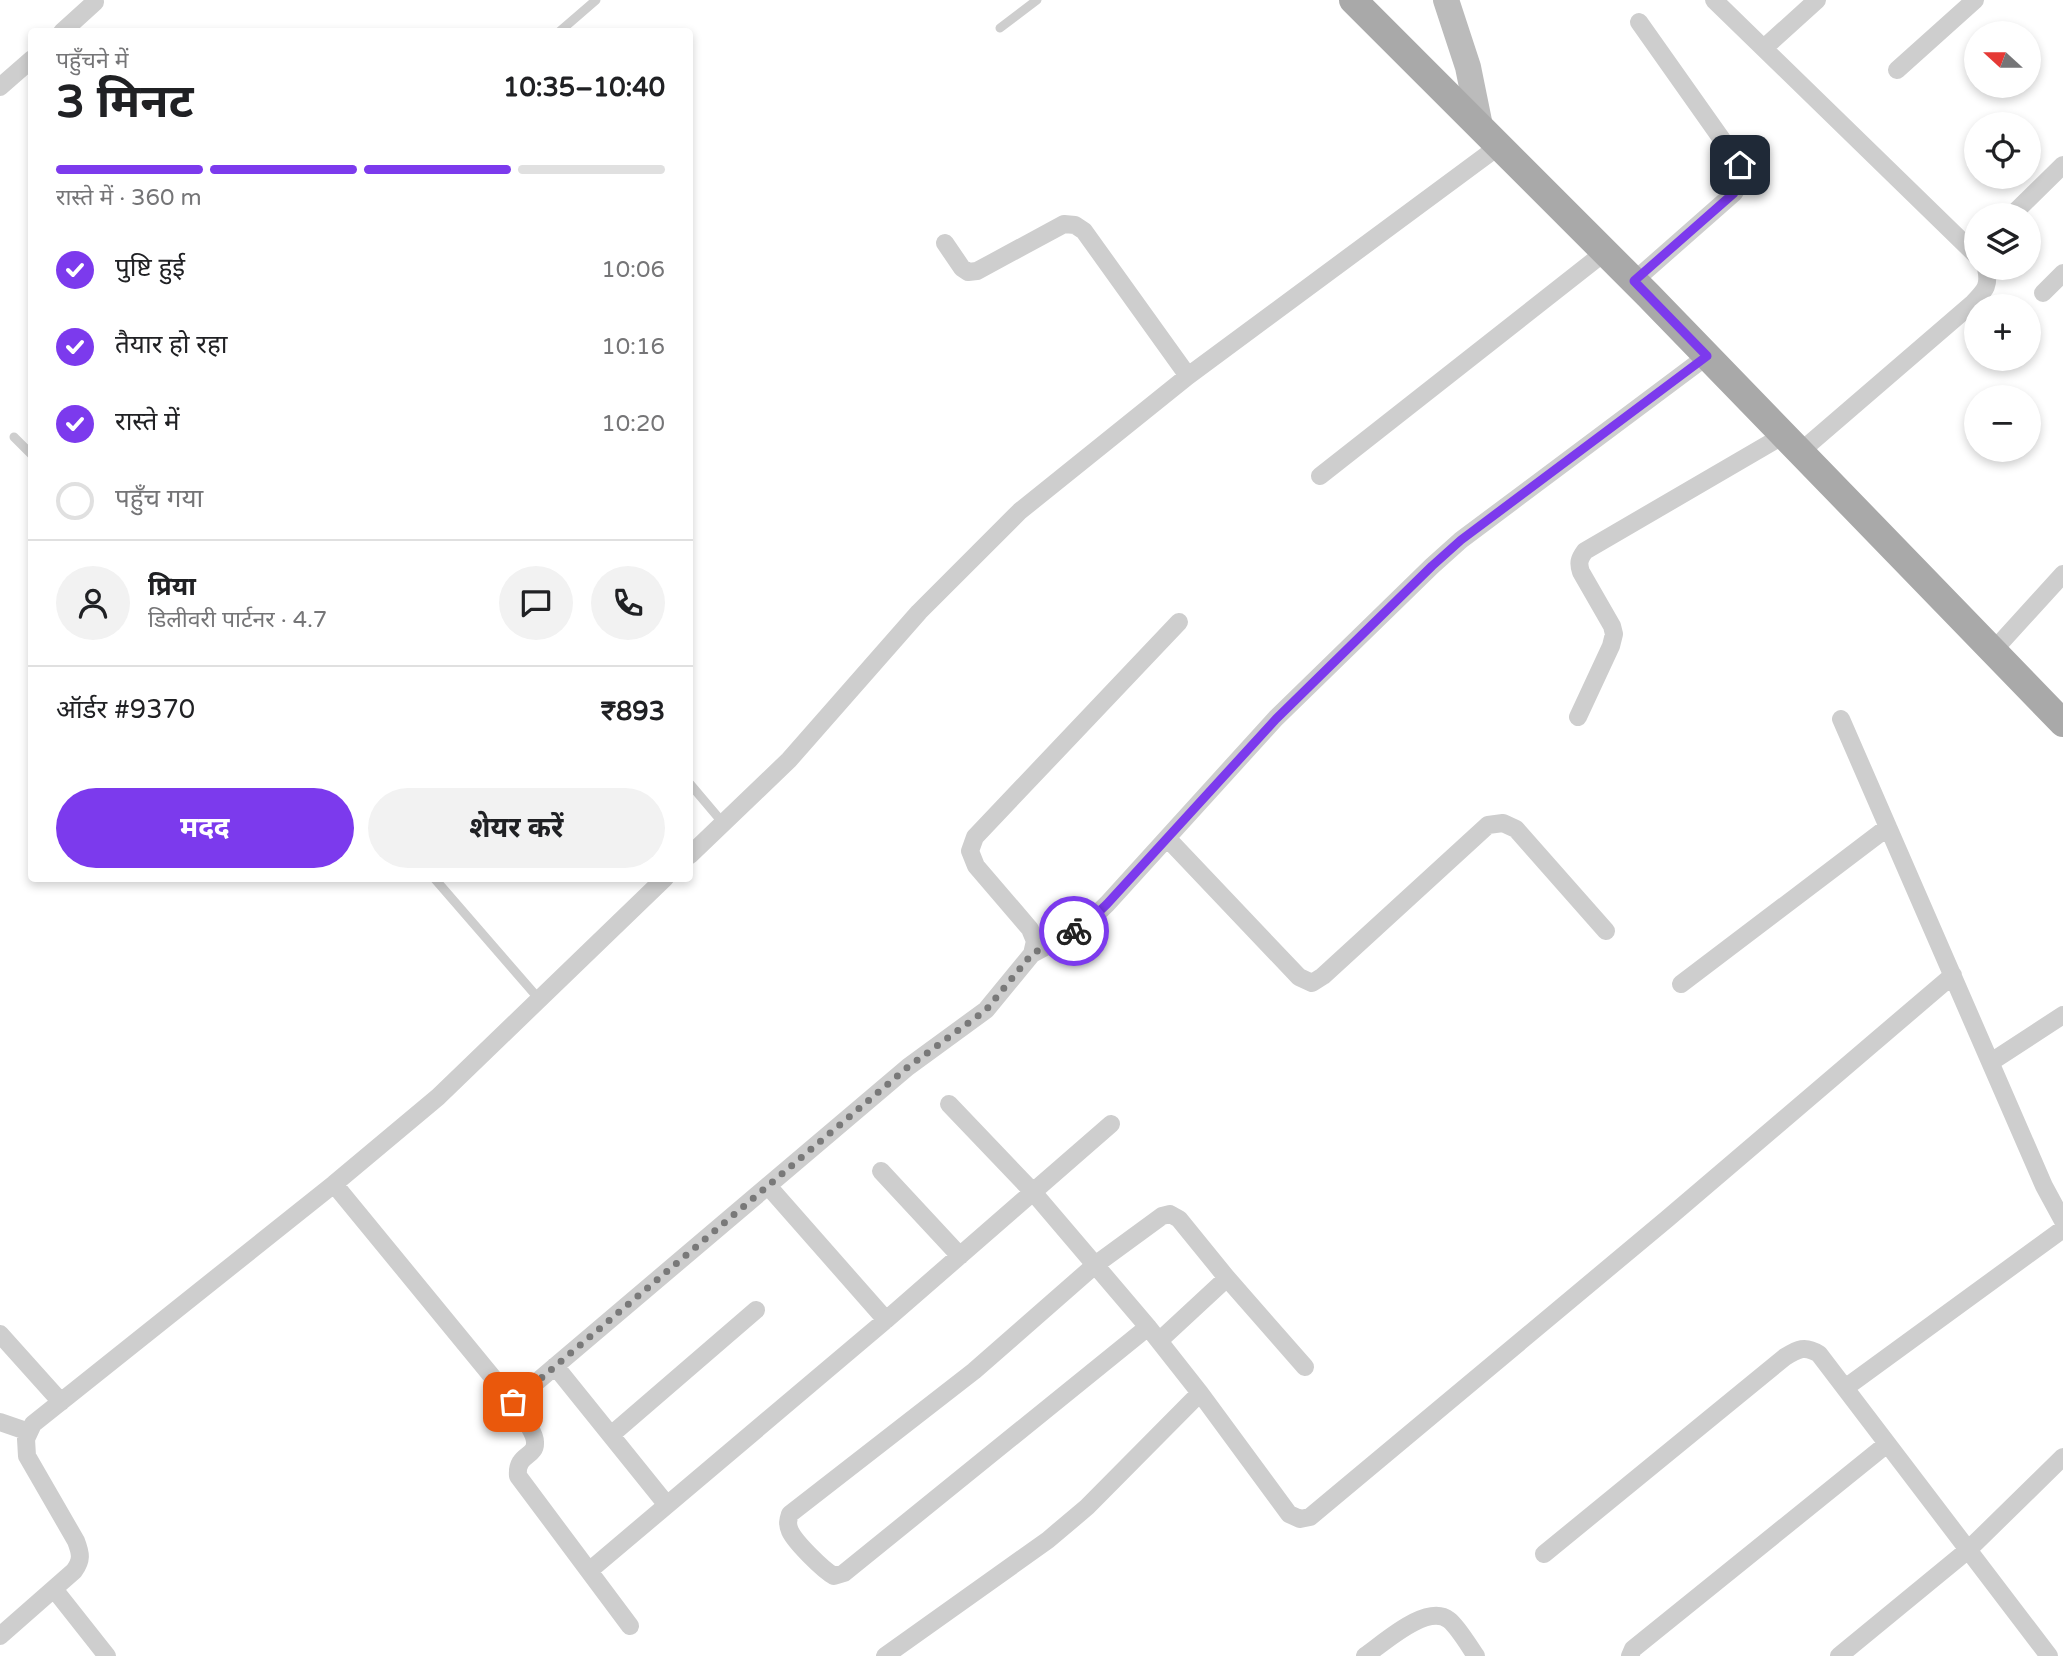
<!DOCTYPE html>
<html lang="hi">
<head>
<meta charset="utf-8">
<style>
  :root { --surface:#fff; --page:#f2f2f2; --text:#202124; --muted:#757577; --line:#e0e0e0; --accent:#7c3aed }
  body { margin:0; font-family:"Varela Round","Noto Sans Devanagari",sans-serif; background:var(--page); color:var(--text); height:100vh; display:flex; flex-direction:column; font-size:26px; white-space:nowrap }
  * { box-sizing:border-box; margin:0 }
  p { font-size:23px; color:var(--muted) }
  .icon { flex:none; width:38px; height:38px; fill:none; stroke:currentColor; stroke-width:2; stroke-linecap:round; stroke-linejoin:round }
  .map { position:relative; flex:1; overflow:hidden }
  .drawer { position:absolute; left:28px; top:28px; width:665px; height:854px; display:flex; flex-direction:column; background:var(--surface); border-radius:7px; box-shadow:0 4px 10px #0003 }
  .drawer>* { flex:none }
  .needle { width:46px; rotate:291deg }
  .controls { position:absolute; left:1964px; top:21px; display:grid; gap:14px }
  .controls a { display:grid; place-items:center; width:77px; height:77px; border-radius:50%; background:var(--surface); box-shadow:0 4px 10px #0003; font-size:35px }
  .pin { position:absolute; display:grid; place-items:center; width:60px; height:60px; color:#fff; margin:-30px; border-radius:14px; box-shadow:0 4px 10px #0006 }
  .courier { position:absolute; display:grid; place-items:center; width:70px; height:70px; margin:-35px; border:5px solid #7c3aed; border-radius:50%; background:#fff; color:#222; box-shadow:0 2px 9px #0007 }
  .head em { font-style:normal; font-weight:700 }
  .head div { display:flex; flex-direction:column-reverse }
  .head { display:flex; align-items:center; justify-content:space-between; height:119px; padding:0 28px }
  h1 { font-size:46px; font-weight:700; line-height:52px }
  .bar { display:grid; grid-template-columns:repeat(4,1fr); gap:10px 7px; align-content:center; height:84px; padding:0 28px }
  .bar i { height:9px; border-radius:5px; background:var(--line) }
  .bar .selected { background:var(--accent) }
  .bar p { grid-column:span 4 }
  .line { display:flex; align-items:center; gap:18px; padding:0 28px; border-top:2px solid var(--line) }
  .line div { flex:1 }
  .round { display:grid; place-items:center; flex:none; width:74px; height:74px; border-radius:37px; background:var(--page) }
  ol { padding:0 28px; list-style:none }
  li { display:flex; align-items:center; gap:21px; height:77px }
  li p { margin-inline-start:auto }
  li .icon { padding:7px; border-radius:50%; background:var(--accent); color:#fff; stroke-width:4 }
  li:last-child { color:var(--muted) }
  li i { width:38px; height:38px; border:4px solid var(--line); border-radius:50% }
  .primary-button { display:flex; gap:14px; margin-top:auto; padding:14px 28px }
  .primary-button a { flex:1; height:80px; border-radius:42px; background:var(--accent); color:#fff; font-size:28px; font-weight:700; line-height:80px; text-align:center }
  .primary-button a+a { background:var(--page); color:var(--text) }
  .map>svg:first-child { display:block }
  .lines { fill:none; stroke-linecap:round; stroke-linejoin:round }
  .lane { stroke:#cecece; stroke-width:9 }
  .street { stroke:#cecece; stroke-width:18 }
  .secondary { stroke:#bbb; stroke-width:26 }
  .primary { stroke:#a9a9a9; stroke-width:28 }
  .done { stroke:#797979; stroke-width:7; stroke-dasharray:0 12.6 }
  .route { stroke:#7c3aed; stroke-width:9 }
</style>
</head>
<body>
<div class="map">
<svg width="2063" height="1656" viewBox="0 0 2063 1656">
  <rect width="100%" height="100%" fill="#fff"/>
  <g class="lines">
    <path class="lane" d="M1000,28L1037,0
      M559,32L596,0
      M14,437L32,455
      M690,784L723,823
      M434,878L539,999"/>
    <path class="street" d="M1714,0L1976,255
      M62,32L95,2
      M1764,48L1817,0
      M1897,70L1975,0
      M0,87L32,59
      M2012,215L2063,165
      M945,243L962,268L968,272L977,271L1064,224L1075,225L1084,231L1188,376
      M1634,281L1734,193L1742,180L1740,165L1639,22
      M2043,293L2063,273
      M1800,452L1973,303C1985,290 1990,286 1986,268
      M1320,476L1605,252
      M1993,651L2063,574
      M1578,717L1611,646L1614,634L1612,626L1581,572C1578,563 1579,559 1585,551L1784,435
      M1841,719L2044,1186L2063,1221
      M1167,838L1299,977L1312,983L1323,976L1488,825L1503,823L1516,829L1606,931
      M690,855L789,760L919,612L1020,511L1188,376L1499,146
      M1032,954L1084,926L1107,904L1276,718L1432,566L1461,540L1707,356
      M1681,984L1888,827
      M1991,1062L2063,1015
      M949,1104L1033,1192L1148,1327L1200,1393L1289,1514L1300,1519L1310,1517L1667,1219L1953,975
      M881,1171L960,1256
      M334,1184L513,1402C519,1411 535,1432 535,1442C536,1458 516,1453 518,1476L630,1626
      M768,1186L886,1320
      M1148,1327L844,1573L834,1576C823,1570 795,1542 790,1531C787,1524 788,1520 790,1514L974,1371L1095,1265L1162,1216L1170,1214L1179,1219L1227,1278L1305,1367
      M0,1334L61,1402
      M1159,1341L1227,1278
      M555,1366L667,1505
      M1845,1388L2063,1229
      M513,1402L908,1067L986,1010L1032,954L1035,941L1030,929L976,866L970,851L975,837L1179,622
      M0,1422L29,1432
      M611,1435L756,1310
      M1544,1554L1785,1357C1798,1349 1805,1345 1819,1354L2049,1656
      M589,1571L886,1320L1111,1124
      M54,1589L107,1656
      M0,1636L74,1571C82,1560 81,1554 76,1541L27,1456L26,1439L33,1424L334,1184L438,1097L665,878
      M885,1656L1048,1540L1087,1507L1200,1393
      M1365,1656C1384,1643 1427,1603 1449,1620C1458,1627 1469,1646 1476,1656
      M1630,1656L1633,1649L1887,1444
      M1839,1656L1968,1550L2063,1457"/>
    <path class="secondary" d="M1446,0L1468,67L1480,126"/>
    <path class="primary" d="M1353,0L1648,295L2063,723"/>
  </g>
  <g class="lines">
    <path class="done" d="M513,1402L908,1067L986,1010L1032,954L1074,931"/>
    <path class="route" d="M1074,931L1084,926L1107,904L1276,719L1432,566L1461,540L1707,356L1634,281L1734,193L1742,180L1740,165"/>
  </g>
</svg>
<div class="controls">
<a><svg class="needle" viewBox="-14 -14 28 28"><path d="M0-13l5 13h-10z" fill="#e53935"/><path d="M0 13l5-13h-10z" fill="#757577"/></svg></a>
<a><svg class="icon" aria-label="locate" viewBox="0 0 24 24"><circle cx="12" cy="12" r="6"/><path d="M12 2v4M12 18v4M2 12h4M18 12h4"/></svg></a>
<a><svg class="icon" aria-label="layers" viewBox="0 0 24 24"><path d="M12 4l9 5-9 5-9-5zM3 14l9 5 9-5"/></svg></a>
<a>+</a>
<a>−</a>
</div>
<div class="pin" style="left:513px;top:1402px;background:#ea580c"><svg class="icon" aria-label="bag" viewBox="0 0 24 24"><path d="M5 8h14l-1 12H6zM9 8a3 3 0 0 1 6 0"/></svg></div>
<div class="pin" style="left:1740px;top:165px;background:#1f2937"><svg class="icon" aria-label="home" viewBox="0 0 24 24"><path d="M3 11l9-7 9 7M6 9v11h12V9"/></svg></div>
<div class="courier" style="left:1074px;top:931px"><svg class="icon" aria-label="bike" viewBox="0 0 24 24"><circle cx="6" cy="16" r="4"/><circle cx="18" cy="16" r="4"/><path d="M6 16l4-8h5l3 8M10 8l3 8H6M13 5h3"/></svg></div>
<section class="drawer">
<div class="head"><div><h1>3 मिनट</h1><p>पहुँचने में</p></div><em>10:35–10:40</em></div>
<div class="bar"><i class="selected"></i><i class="selected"></i><i class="selected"></i><i></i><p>रास्ते में · 360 m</p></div>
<ol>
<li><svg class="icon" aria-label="check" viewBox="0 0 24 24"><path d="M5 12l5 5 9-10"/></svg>पुष्टि हुई<p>10:06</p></li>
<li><svg class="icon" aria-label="check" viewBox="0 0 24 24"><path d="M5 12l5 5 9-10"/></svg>तैयार हो रहा<p>10:16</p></li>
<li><svg class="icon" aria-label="check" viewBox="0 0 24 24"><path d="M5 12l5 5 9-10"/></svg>रास्ते में<p>10:20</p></li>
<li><i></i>पहुँच गया</li>
</ol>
<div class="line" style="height:126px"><a class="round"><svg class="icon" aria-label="person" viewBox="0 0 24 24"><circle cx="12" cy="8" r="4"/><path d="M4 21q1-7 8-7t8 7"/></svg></a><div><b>प्रिया</b><p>डिलीवरी पार्टनर · 4.7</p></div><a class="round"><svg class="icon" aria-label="chat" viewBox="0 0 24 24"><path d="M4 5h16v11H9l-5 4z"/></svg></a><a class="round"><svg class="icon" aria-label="phone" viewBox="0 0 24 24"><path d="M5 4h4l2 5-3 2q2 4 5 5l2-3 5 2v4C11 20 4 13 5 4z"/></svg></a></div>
<div class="line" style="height:91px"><div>ऑर्डर #9370</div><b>₹893</b></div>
<div class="primary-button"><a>मदद</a><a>शेयर करें</a></div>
</section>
</div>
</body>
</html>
